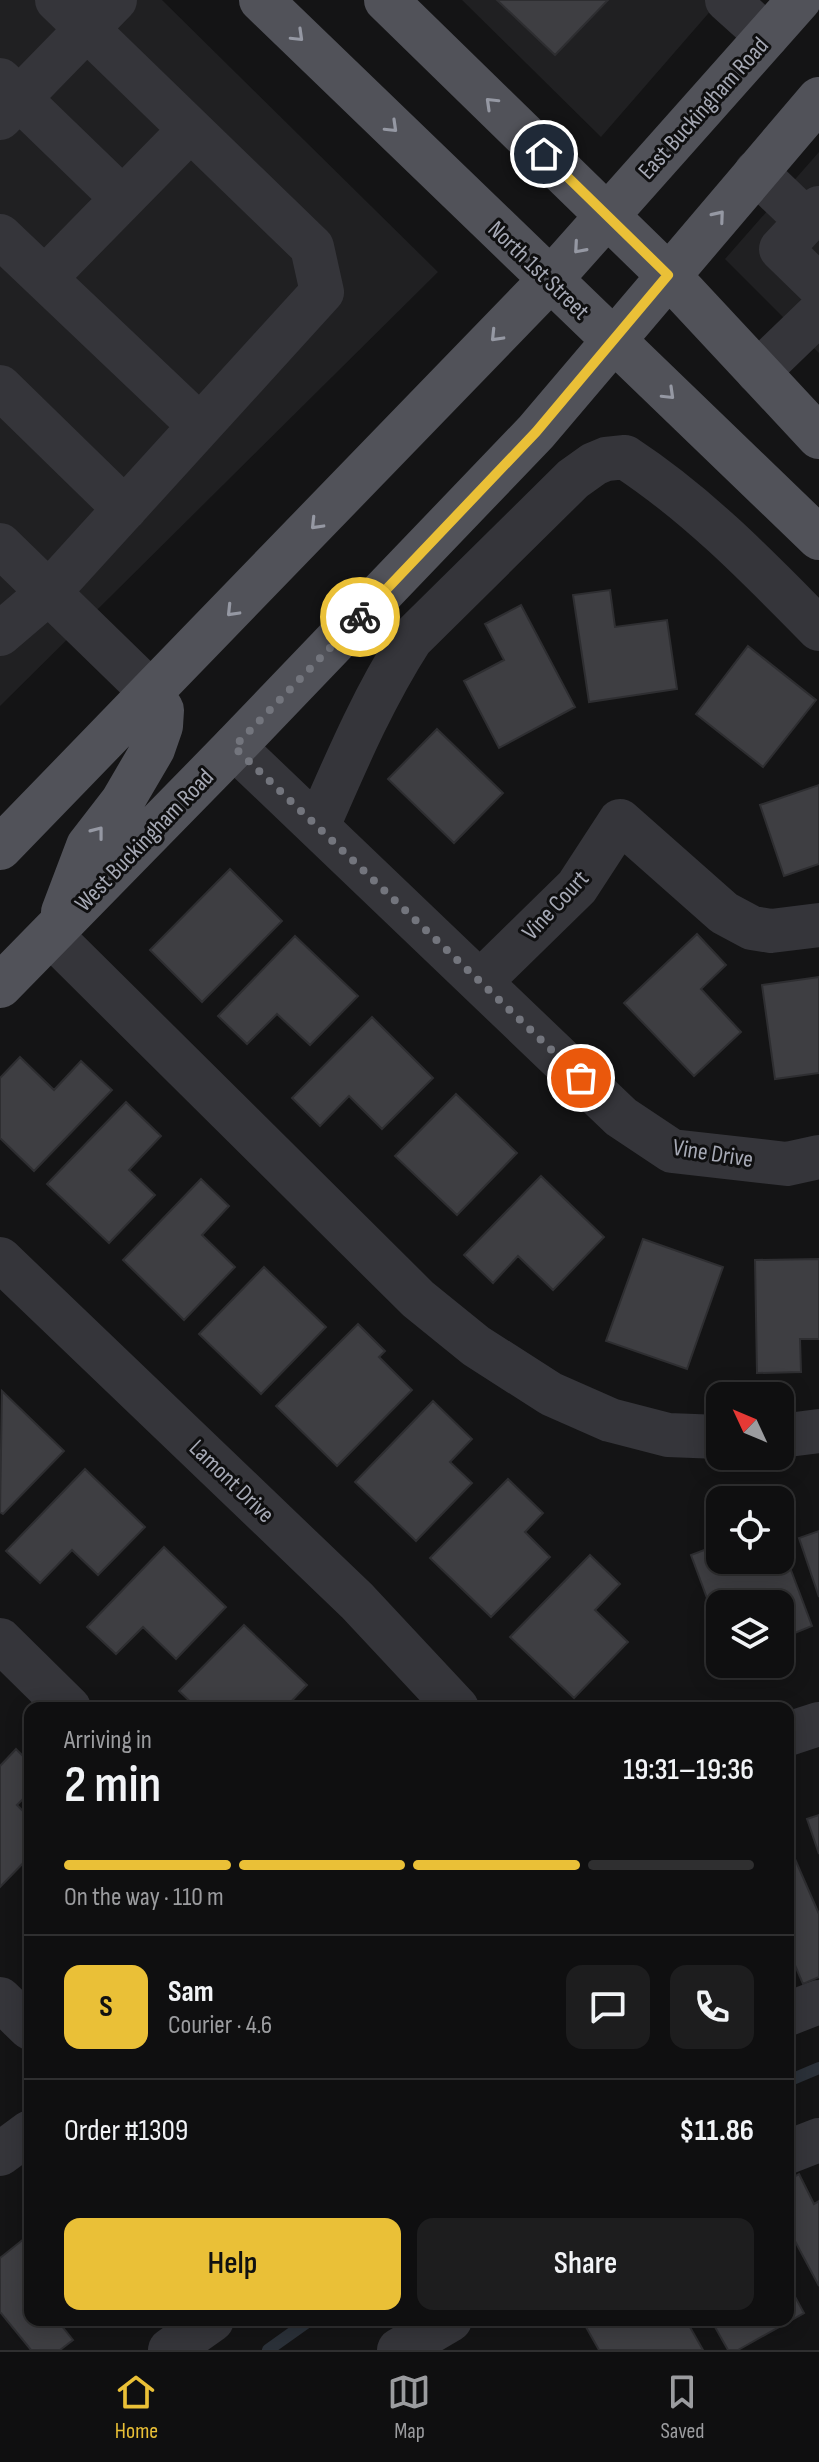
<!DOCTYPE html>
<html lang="en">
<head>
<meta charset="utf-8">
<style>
  :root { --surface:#0f0f10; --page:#1d1d1e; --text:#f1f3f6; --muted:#9b9c9f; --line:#2f2f30; --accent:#eac037 }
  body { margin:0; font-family:"Sofia Sans Condensed",sans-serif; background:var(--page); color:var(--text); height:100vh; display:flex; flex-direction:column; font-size:30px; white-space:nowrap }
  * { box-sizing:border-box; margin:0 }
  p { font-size:26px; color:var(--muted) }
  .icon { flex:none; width:44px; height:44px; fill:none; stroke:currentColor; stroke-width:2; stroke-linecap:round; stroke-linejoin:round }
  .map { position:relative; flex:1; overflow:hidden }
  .details { position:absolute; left:24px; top:1702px; width:770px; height:624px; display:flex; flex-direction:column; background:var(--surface); border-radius:16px; box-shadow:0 4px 20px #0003,0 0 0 2px var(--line) }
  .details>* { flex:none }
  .needle { width:52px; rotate:314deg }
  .fabs { position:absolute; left:706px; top:1382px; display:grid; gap:16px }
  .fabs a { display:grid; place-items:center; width:88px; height:88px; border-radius:16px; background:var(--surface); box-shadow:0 4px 20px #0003,0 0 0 2px var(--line); font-size:40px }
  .pin { position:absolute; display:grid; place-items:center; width:68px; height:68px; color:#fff; margin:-34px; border:4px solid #fff; border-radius:50%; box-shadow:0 2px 8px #0007 }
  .courier { position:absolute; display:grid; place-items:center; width:80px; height:80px; margin:-40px; border:6px solid #eac037; border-radius:50%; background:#fff; color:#222; box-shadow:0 2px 10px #0007 }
  .overview em { font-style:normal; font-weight:600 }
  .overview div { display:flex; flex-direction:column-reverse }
  .overview { display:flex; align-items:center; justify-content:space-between; height:136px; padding:0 40px }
  h1 { font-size:52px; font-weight:600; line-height:60px }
  .bar { display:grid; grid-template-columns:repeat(4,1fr); gap:12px 8px; align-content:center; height:96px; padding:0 40px }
  .bar i { height:10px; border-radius:6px; background:var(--line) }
  .bar .selected { background:var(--accent) }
  .bar p { grid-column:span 4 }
  .line { display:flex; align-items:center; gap:20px; padding:0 40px; border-top:2px solid var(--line) }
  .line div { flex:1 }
  .round { display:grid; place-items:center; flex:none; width:84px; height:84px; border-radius:16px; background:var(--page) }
  .cta { display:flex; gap:16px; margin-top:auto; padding:16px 40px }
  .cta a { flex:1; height:92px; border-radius:16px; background:var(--accent); color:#111; font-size:32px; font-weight:600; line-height:92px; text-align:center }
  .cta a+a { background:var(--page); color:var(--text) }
  .menu { display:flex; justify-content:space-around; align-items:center; height:112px; border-top:2px solid var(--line); background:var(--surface); font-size:22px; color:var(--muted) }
  .menu a { display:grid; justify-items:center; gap:4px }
  .menu .selected { color:var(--accent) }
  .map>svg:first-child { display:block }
  .built { fill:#202022 }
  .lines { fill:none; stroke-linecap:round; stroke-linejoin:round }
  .stream { stroke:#2b3139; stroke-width:12 }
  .building { fill:#3e3e42; stroke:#2e2e31; stroke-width:2 }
  .minor { stroke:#35353a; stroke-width:44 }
  .major { stroke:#515259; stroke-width:44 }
  .oneway { stroke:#9598a3 }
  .done { stroke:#73757d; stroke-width:8; stroke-dasharray:0 14.4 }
  .route { stroke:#eac037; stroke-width:10 }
  .labels { text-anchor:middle; stroke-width:6; stroke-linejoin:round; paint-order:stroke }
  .street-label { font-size:24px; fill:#a6a9b5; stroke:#0f0f10 }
</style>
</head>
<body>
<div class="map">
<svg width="819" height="2350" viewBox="0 0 819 2350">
  <rect width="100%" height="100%" fill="#141415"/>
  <path class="built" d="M0,0H162L438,272L0,706Z
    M462,0H720L601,137Z
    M819,152V353L725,259Z"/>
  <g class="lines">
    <path class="stream" d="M788,2081L819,2068
      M268,2350L310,2320"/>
  </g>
  <path class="building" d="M497,0H608L555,55Z
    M610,590L615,627L667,620L677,689L589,702L573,595Z
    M521,605L575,707L499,748L464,681L504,660L485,624Z
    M748,646L816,700L763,767L696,714Z
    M437,729L503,793L454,843L388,779Z
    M819,785V864L784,876L760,805Z
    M230,869L282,921L202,1002L150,950Z
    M697,934L726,965L701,989L741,1032L694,1076L624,1003Z
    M295,936L358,996L310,1045L277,1014L247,1044L218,1016Z
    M819,977V1073L775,1079L762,985Z
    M372,1017L433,1078L382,1129L349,1096L320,1126L292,1098Z
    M20,1057L54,1090L81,1061L112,1090L34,1171L0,1138V1078Z
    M456,1094L517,1153L457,1215L395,1156Z
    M126,1102L161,1136L129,1170L155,1195L109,1243L47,1184Z
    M541,1176L604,1237L553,1290L518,1256L493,1283L464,1255Z
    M201,1179L229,1206L202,1235L235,1267L184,1320L123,1260Z
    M643,1239L723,1267L687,1369L606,1341Z
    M819,1259V1339H800L801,1372L757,1373L755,1260Z
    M264,1267L326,1327L261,1394L199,1334Z
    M358,1324L385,1351L379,1357L412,1390L337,1466L276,1406Z
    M2,1391L64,1451L3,1514L0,1512Z
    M433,1401L472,1439L450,1462L472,1483L416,1541L355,1482Z
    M85,1469L145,1527L98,1575L72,1550L40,1583L6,1551Z
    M508,1479L543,1513L525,1532L550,1557L491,1617L430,1558Z
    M819,1531V1597L799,1538Z
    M780,1541L812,1626L780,1639V1604H720V1633L691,1555L720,1544V1560H780Z
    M164,1547L226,1607L176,1659L143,1627L116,1654L87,1627Z
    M590,1555L620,1584L595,1610L628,1642L574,1698L510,1637Z
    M244,1625L307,1685L285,1708H197L179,1691Z
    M16,1749L30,1763V1792L17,1805L30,1818V1856L0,1887V1766Z
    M819,1815V1854L807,1819Z
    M788,1843L819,1914V1977L803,1984L788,1949Z
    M799,2174L814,2204L819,2201V2286L788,2228V2180Z
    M30,2234V2320H57L73,2340L60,2350H31L0,2312V2258Z
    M788,2284L804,2313L738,2350H728L711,2320H788Z
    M582,2320H686L703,2350H599Z"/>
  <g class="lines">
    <path class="minor" d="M727,0L767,36
      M0,80L122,198
      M0,118L115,0
      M756,172L807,221
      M819,208L781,249L819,286
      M0,236L200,426
      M45,278L190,130
      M758,372L819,313
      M0,387L125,509
      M0,545L151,692
      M0,634L48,593L322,292L312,247L57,0
      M234,747L621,1117L672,1151L787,1164L819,1157
      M318,826C346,762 373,698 411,639L573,479L594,464L606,459L625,457C698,505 758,567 819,629
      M51,935L418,1299L476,1346L551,1394L610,1420L668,1435L720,1437
      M481,981L577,887L620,821L724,913L752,928L771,931L819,925
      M0,1259L357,1601L457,1708
      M780,1436L819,1431
      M0,1640L69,1708
      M788,1734L819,1724
      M0,1999L30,2028
      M788,2014L819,2002
      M788,2152L819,2140
      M0,2154L30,2132
      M170,2350L212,2320
      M399,2350L450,2320"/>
    <path class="major" d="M261,0L819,538
      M386,0L668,275L819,437
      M0,848L550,280L799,0
      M63,912L88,846L122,802L153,749L161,726L162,710L151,692
      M0,986L234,747L536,432L819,99"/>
  </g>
  <defs><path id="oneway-chevron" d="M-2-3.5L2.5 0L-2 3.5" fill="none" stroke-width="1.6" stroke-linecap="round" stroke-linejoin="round" transform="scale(2)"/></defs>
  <g class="oneway">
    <use href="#oneway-chevron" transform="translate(298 36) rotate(44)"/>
    <use href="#oneway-chevron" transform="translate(491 103) rotate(-136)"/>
    <use href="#oneway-chevron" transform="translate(392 127) rotate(44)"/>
    <use href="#oneway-chevron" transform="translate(719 216) rotate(-50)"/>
    <use href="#oneway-chevron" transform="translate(579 248) rotate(131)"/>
    <use href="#oneway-chevron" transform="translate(496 336) rotate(134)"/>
    <use href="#oneway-chevron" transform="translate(669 394) rotate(44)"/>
    <use href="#oneway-chevron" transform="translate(316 524) rotate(134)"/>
    <use href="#oneway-chevron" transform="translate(232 611) rotate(134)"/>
    <use href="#oneway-chevron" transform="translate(98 832) rotate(-52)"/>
  </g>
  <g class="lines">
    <path class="done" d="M360,617L234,747L581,1078"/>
    <path class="route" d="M360,617L536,432L668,275L544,154"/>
  </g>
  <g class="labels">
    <g class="street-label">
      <text transform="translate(703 108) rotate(-48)" y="8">East Buckingham Road</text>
      <text transform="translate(539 270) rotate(44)" y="8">North 1st Street</text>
      <text transform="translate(144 840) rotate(-46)" y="8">West Buckingham Road</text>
      <text transform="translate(555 905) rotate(-47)" y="8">Vine Court</text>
      <text transform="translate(713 1153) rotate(9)" y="8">Vine Drive</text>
      <text transform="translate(232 1481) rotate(44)" y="8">Lamont Drive</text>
    </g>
  </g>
</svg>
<div class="fabs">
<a><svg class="needle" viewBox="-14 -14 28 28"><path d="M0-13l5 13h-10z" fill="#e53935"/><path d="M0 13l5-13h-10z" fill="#9b9c9f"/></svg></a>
<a><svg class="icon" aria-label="locate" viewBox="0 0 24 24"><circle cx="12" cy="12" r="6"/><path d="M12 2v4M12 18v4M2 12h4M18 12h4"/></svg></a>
<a><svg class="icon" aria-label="layers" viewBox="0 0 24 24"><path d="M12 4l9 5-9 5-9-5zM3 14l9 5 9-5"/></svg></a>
</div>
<div class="pin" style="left:581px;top:1078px;background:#ea580c"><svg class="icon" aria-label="bag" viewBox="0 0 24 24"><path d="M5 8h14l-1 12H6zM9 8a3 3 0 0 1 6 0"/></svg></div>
<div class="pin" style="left:544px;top:154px;background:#1f2937"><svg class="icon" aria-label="home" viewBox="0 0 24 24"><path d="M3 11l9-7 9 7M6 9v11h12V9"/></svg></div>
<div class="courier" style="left:360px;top:617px"><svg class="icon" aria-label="bike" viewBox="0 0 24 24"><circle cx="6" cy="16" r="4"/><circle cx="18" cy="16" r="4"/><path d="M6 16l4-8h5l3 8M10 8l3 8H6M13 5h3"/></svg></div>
<section class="details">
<div class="overview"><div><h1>2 min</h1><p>Arriving in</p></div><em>19:31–19:36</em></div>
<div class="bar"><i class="selected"></i><i class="selected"></i><i class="selected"></i><i></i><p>On the way · 110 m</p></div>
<div class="line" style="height:144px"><b class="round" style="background:var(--accent);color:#111">S</b><div><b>Sam</b><p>Courier · 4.6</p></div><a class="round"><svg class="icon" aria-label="chat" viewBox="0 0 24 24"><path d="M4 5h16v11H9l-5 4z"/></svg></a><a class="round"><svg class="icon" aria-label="phone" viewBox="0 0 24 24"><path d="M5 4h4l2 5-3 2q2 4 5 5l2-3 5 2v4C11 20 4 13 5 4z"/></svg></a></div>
<div class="line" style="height:104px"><div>Order #1309</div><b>$11.86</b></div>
<div class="cta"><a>Help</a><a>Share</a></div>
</section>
</div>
<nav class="menu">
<a class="selected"><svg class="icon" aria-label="home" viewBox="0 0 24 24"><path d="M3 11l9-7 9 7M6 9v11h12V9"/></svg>Home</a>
<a><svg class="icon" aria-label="map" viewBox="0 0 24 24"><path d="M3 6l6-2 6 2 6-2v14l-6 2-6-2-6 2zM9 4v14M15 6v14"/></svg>Map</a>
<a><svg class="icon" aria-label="saved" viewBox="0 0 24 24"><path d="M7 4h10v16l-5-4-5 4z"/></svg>Saved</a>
</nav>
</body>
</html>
